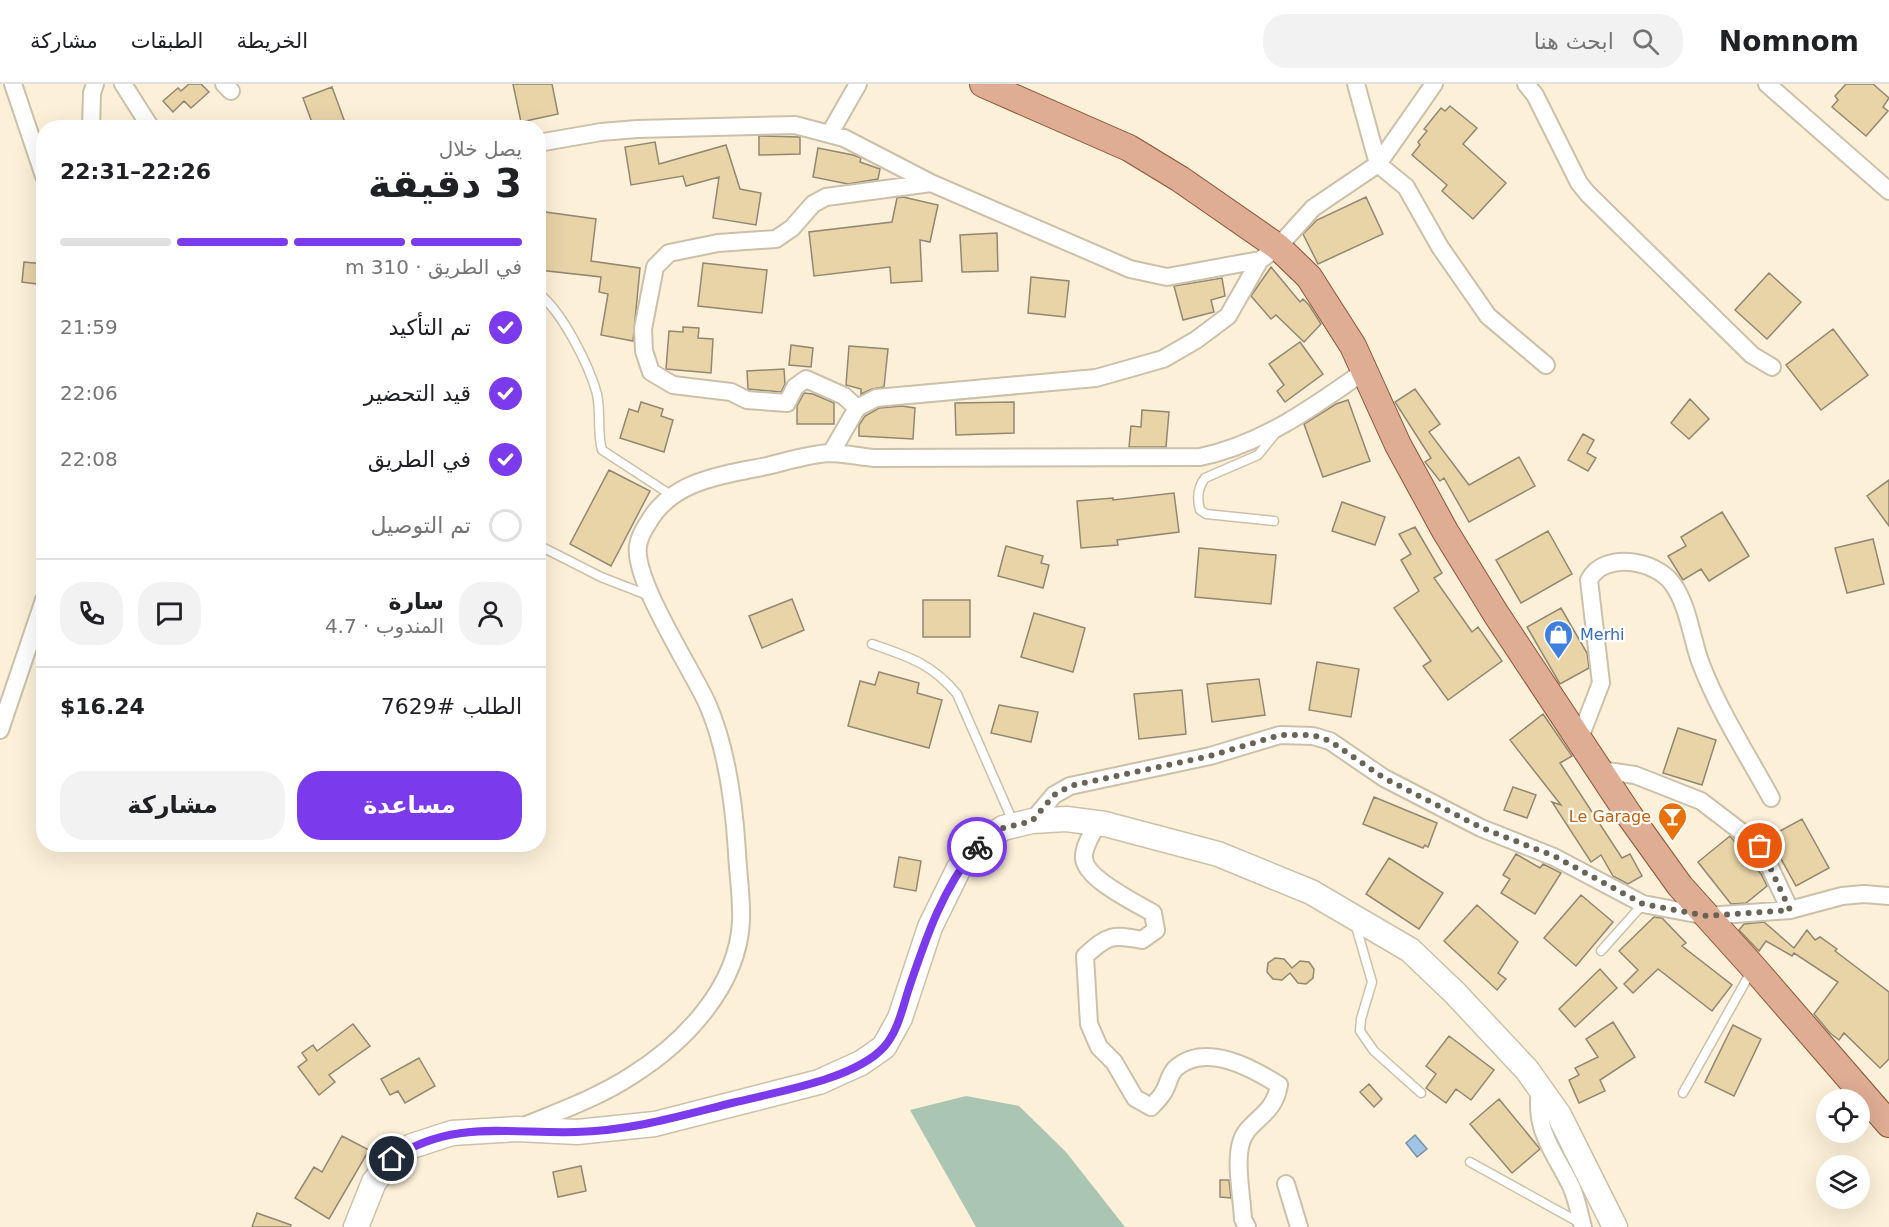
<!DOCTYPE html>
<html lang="ar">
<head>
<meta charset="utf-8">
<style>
  :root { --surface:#fff; --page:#f2f2f2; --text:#202124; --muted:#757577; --line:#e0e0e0; --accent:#7c3aed }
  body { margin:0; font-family:"DejaVu Sans","Noto Naskh Arabic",sans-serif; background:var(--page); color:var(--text); direction:rtl; height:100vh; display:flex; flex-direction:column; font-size:22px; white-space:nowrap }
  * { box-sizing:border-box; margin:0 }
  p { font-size:20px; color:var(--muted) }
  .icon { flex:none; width:33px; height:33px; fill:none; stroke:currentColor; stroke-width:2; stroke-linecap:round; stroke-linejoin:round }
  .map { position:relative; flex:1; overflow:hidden; direction:ltr }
  .panel { position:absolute; left:36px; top:36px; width:510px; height:732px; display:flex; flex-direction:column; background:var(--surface); border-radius:24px; box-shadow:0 6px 24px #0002; direction:rtl }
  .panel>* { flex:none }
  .controls { position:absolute; left:1816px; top:1005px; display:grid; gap:12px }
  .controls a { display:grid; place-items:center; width:54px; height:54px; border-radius:50%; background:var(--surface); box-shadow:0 6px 24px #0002; font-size:30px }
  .pin { position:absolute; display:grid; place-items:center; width:51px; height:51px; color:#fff; margin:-26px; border:3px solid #fff; border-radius:50%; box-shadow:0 2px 6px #0007 }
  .courier { position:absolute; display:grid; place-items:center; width:60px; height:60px; margin:-30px; border:4px solid #7c3aed; border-radius:50%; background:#fff; color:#222; box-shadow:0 2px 8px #0007 }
  .overview em { font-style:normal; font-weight:800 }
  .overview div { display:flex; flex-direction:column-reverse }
  .overview { display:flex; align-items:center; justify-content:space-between; height:102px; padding:0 24px }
  h1 { font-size:39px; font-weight:800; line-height:45px }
  .bar { display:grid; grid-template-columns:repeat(4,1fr); gap:9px 6px; align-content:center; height:72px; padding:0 24px }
  .bar i { height:8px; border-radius:4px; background:var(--line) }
  .bar .selected { background:var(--accent) }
  .bar p { grid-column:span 4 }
  .line { display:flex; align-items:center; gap:15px; padding:0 24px; border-top:2px solid var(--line) }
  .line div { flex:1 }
  .round { display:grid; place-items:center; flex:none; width:63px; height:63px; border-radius:24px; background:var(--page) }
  ol { padding:0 24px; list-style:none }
  li { display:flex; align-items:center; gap:18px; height:66px }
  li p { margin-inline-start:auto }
  li .icon { padding:6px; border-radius:50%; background:var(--accent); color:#fff; stroke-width:4 }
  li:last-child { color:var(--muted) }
  li i { width:33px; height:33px; border:3px solid var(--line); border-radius:50% }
  .action { display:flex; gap:12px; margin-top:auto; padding:12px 24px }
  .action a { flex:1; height:69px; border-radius:24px; background:var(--accent); color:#fff; font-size:24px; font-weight:800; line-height:69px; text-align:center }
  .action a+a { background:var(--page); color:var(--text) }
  header { display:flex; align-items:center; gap:36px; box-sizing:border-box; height:84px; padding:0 30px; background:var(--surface); border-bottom:2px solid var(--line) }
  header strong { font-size:28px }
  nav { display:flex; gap:33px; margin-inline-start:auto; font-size:21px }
  .search { width:420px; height:54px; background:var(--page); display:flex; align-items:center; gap:15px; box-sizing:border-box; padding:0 21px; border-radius:24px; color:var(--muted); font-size:22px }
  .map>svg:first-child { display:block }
  .green { fill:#abc5b3 }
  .water { fill:#a0c4e6; stroke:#7890a6; stroke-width:1.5 }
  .building { fill:#e9d4a8; stroke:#928771; stroke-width:1.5 }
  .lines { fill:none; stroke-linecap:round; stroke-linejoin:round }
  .service-casing { stroke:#ccc0a9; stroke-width:11 }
  .minor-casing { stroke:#ccc0a9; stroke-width:20 }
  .secondary-casing { stroke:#ccc0a9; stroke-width:27 }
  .primary-casing { stroke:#8c5437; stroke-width:28 }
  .service { stroke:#fff; stroke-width:8 }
  .minor { stroke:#fff; stroke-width:16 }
  .secondary { stroke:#fff; stroke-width:24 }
  .primary { stroke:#dfac94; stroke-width:26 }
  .done { stroke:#6a6456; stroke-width:6; stroke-dasharray:0 10.8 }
  .route { stroke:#7c3aed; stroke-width:8 }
  .labels { text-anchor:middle; stroke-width:4.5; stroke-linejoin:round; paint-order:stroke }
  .shop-label { font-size:16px; fill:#366cbe; stroke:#fff; text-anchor:start }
  .food-label { font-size:16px; fill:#c56008; stroke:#fff; text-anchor:end }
</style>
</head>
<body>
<header>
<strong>Nomnom</strong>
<div class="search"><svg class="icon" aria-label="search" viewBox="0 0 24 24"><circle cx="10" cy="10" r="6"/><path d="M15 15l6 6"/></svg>ابحث هنا</div>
<nav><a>الخريطة</a><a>الطبقات</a><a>مشاركة</a></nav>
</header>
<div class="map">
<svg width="1889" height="1143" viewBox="0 0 1889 1143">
  <rect width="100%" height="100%" fill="#fcf0d8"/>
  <path class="green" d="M966,1012L1019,1022L1066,1068L1125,1143H976L910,1026Z"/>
  <path class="water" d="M1415,1051L1427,1065L1417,1073L1406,1059Z"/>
  <path class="building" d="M189,0H201L209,8L191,24L184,17L173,28L163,17L178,4L181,7Z
    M513,0H552L558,30L521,38Z
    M1846,0H1873L1889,14L1883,23L1888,27L1866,52L1832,23L1838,16L1835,12Z
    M332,3L347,44H314L303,14Z
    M1450,22L1477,44L1463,60L1506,99L1473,135L1442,107L1447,101L1412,71L1420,61L1418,58L1427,47L1424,45L1441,24L1445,27Z
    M759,52L800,53V70L759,71Z
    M655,58L659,80L726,61L740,105L761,109L756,141L713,134L719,93L686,102L683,92L631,101L625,63Z
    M818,64L853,71L861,74L860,78L880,85L878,95L848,100L813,93Z
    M903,113L938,121L930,158L920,156L922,197L891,199L890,183L814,192L809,148L892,138L897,114Z
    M1366,113L1383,150L1318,180L1303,150L1317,136Z
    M538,127L596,135L591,177L640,184L633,257L601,251L608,210L599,208L601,193L539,186L544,147L538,146Z
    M997,149L998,187L962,188L960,151Z
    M24,178L44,180V201L22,198Z
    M703,179L767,186L762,229L698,222Z
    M1271,183L1300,218L1303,215L1309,221L1321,240L1304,258L1276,231L1271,235L1251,212Z
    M1769,189L1801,218L1767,255L1735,226Z
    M1031,193L1069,197L1065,233L1028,229Z
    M1222,194L1225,212L1211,216L1214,228L1183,236L1174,202Z
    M683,243L699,244L698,254L713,255L711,289L666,285L669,247L683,248Z
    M1833,245L1868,291L1821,326L1786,281Z
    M1300,258L1323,290L1285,318L1277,307L1284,301L1269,280Z
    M791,261L813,264L811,283L789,281Z
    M849,262L888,265L884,303L872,305L861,310V305L846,301Z
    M784,285L785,300L781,308L748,305L747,287Z
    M1415,305L1440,340L1429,348L1469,401L1519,373L1535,402L1469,438L1444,394L1440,397L1425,378L1431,374L1395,318Z
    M804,309L813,310L834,319V340H797V322Z
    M1690,315L1709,335L1689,355L1671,339Z
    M1348,316L1370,377L1323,393L1304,340L1336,320Z
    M641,318L663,325L661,332L673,336L664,368L620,354L629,325L638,328Z
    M1014,318V349L956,351L955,319Z
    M902,322L915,324L913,355L859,352V341L865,332L879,324Z
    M1142,326L1169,328L1166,363H1129L1131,342L1141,343Z
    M1583,350L1594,356L1587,369L1596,374L1588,387L1568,376Z
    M609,386L650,407L611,482L570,460Z
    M1889,396V442L1867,412Z
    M1174,409L1179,448L1117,456L1118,461L1081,464L1077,417L1113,414V416Z
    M1342,418L1385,433L1375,461L1332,447Z
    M1722,428L1749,472L1709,497L1701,485L1683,496L1668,472L1686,462L1681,453Z
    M1415,443L1442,489L1434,494L1472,548L1478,543L1502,577L1448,616L1423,582L1431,577L1394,524L1419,507L1401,476L1411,470L1399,450Z
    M1548,447L1572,490L1521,519L1496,476Z
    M1873,455L1884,500L1847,509L1835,464Z
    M1006,462L1043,472L1041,479L1049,481L1043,504L998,492Z
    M1199,464L1276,471L1271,520L1195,513Z
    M792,515L804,546L762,564L749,532Z
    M923,516H970V553H923Z
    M1561,524L1587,569L1589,584L1560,600L1527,543Z
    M1034,529L1085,544L1073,588L1021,573Z
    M1317,578L1359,585L1351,633L1309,626Z
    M879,588L919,599L917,609L942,616L929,664L848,642L860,597L875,601Z
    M1259,595L1265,631L1212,638L1207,600Z
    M1182,606L1186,650L1139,655L1134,610Z
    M999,621L1038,628L1031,658L991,649Z
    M1543,630L1572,672L1560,679L1622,774L1630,770L1642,792L1628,800L1613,792L1601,771L1591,778L1552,718L1561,721L1510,656Z
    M1678,644L1716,656L1702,701L1663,689Z
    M1513,703L1536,711L1527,734L1504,726Z
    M1374,713L1437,739L1428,763L1425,761L1423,764L1363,740Z
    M1802,735L1829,784L1796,802L1769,753Z
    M1730,752L1761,790L1767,802L1746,819L1731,820L1698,778Z
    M1516,770L1540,784L1543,780L1561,789L1535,830L1501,809L1510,795L1503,791Z
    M899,773L921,777L916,807L894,803Z
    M1389,774L1443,809L1419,845L1366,810Z
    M1581,811L1613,838L1576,882L1544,854Z
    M1477,821L1518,858L1498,889L1506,895L1497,906L1444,857Z
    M1654,833L1662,834L1686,859L1682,862L1732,901L1712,927L1658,885L1633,909L1624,900L1638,886L1619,867Z
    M1764,838L1794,864L1807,846L1815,856L1820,853L1837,865L1835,867L1889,908V975L1880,984L1844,949L1839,956L1830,949L1814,930L1838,898L1794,869L1792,872L1766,857L1759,867L1739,846L1744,840Z
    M1275,874L1284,875L1292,884L1300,877L1309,878L1314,885L1313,894L1306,900L1298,899L1290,889L1282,896L1273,895L1267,888L1268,879Z
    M1600,885L1617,904L1575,943L1559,925Z
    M1613,938L1635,973L1600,996L1605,1007L1579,1019L1569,996L1579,991L1575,984L1598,973L1586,955Z
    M353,940L370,962L329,991L335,998L319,1011L298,983L307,976L302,969L313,961L317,967Z
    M1733,941L1761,955L1734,1012L1705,998Z
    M1449,952L1494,986L1471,1016L1456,1005L1446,1019L1426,1004L1436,990L1426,982Z
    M419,974L435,1002L405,1019L398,1007L390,1011L381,995Z
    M1369,1000L1382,1015L1374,1023L1360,1008Z
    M1499,1015L1540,1065L1512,1089L1470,1040Z
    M342,1052L369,1066L329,1135L295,1114L314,1083L322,1088Z
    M581,1082L586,1107L558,1113L553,1088Z
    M1220,1096H1229L1231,1114L1220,1113Z
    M257,1129L291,1141L290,1143H252Z"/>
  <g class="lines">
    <defs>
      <path id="service" d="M538,209C562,227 589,281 597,310C601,329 597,348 602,366L671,411
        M1274,437L1206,430L1200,426C1197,415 1198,403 1205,394L1258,371L1275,350
        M538,461L601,493L650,512
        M872,560C909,573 931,579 957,610L1014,740
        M1355,839L1372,898L1361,935L1360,947L1374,967L1421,1009
        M1601,867L1643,820
        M1683,1009L1752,886
        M1470,1078L1580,1139"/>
      <path id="minor" d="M13,0L44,92
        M123,0L151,44
        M224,0L231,7
        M1356,0L1378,80L1406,103L1440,163L1488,232L1546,281
        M1526,0L1535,11L1579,99L1588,110L1752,271L1772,283
        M1767,0L1889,107
        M91,44L92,9L95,0
        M830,49L858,0
        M538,59L601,48L637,45L795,41L844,54L931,99L1130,185L1167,193L1260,176
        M857,324L844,312L806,295L795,303L787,319L747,316L731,308L673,301L651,288L644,267L643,245L655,183L669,169L718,159L776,155L792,144L813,120L826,113L931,99
        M831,369L857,324L876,314L1096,294L1163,275L1196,256L1228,232L1260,176L1278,163L1313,124L1378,80L1434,0
        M0,646L44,516
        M1579,656L1601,599L1589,496C1604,467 1655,476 1672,499C1689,522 1691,554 1701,580C1719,627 1747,670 1771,714
        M1600,686L1635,691L1701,717L1760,762L1790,826
        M1032,737L1054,711L1070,702L1210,672L1280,651L1313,652L1330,657L1384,694L1481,744L1554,773L1643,820L1707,832L1790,826L1842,812L1864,810L1889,812
        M1098,739C1093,748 1083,763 1084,774C1085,795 1136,819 1153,829L1156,846L1142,856C1112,850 1108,851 1085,872L1089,940L1099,963L1114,978L1135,1014L1151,1023C1155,1019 1160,1014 1163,1009C1168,1002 1169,990 1176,984C1206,958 1252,984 1279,1001C1274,1033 1247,1036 1241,1059C1235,1078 1242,1114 1243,1135L1247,1143
        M1540,1006C1534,1047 1554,1067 1571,1102C1577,1115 1579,1129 1583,1143
        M524,1042C560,1027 597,1014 631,992C684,959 738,903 741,837C742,814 738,791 737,768C734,719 727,664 707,619C691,584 633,496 638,462C639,454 644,445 648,439C672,396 723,391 767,382C788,377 809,370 830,369C844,369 860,373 874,374L1200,373C1262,360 1312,324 1363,288
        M1286,1100L1299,1143"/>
      <path id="secondary" d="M356,1143L374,1098L392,1075L412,1062L452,1049L517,1045L577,1048L655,1040L819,998L861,979L884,963L900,934L930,843L959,784L979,761L1003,744L1032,737L1066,735L1105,740L1218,770L1311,808L1410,866L1455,909L1527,986L1559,1031L1615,1143"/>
      <path id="primary" d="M983,0L1129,64L1180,95L1278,163L1309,193L1353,262L1398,361L1445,447L1496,530L1629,731L1680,802L1753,883L1889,1040"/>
    </defs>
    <use href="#service" class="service-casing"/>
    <use href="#minor" class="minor-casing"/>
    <use href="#secondary" class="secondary-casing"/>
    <use href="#primary" class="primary-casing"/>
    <use href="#service" class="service"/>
    <use href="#minor" class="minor"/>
    <use href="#secondary" class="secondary"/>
    <use href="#primary" class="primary"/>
  </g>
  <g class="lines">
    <path class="done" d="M977,763L1003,744L1032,737L1054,711L1070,702L1210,672L1280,651H1313L1330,657L1384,694L1482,744L1554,772L1643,820L1707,832L1790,826L1760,762"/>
    <path class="route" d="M392,1075C452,1035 509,1050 576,1048C630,1047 680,1032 732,1019C775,1008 854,996 884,963C899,946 903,921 910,901C927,851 943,804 977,763"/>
  </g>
  <defs>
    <symbol id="shop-pin" viewBox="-11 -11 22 30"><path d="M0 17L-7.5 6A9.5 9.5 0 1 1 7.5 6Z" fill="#3f7fe0" stroke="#fff"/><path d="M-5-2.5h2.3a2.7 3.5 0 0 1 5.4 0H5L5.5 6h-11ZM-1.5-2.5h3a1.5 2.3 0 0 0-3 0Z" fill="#fff"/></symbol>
    <symbol id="bar-pin" viewBox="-11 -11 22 30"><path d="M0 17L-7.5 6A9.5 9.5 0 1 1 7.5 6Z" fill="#e8710a" stroke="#fff"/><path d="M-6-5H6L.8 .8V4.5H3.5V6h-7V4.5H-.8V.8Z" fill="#fff"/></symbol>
  </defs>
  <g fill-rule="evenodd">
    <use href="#shop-pin" x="1542" y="534" width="33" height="45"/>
    <use href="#bar-pin" x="1656" y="716" width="33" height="45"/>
  </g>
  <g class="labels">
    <g class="shop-label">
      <text x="1580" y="556">Merhi</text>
    </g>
    <g class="food-label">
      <text x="1651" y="738">Le Garage</text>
    </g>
  </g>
</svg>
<div class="controls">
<a><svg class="icon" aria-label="locate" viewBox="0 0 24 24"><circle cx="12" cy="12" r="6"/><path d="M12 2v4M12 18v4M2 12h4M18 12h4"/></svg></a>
<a><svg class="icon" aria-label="layers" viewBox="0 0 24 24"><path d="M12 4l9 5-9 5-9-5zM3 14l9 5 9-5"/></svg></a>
</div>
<div class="pin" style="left:1760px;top:762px;background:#ea580c"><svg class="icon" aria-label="bag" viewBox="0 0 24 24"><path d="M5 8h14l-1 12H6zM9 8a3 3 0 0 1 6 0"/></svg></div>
<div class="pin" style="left:392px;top:1075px;background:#1f2937"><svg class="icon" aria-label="home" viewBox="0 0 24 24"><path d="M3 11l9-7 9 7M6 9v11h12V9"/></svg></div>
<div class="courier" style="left:977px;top:763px"><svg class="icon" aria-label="bike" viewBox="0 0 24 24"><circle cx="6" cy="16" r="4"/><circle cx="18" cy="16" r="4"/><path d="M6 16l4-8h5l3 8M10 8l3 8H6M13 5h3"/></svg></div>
<section class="panel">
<div class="overview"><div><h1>3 دقيقة</h1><p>يصل خلال</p></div><em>22:26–22:31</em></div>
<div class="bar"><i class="selected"></i><i class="selected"></i><i class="selected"></i><i></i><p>في الطريق · 310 m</p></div>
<ol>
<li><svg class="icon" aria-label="check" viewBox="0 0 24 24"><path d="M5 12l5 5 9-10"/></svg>تم التأكيد<p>21:59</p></li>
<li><svg class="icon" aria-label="check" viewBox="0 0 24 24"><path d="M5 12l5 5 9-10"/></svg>قيد التحضير<p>22:06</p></li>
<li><svg class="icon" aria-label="check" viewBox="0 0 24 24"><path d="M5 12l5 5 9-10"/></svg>في الطريق<p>22:08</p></li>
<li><i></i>تم التوصيل</li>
</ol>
<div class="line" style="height:108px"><a class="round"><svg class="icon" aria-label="person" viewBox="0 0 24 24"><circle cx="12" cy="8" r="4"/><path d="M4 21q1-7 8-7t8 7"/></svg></a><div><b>سارة</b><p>المندوب · 4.7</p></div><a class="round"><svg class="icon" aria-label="chat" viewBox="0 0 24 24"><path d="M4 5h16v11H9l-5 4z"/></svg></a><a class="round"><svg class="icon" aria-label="phone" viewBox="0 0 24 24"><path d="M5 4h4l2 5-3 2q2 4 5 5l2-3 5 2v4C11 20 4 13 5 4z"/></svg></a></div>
<div class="line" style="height:78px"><div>الطلب #7629</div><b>$16.24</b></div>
<div class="action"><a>مساعدة</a><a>مشاركة</a></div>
</section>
</div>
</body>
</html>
